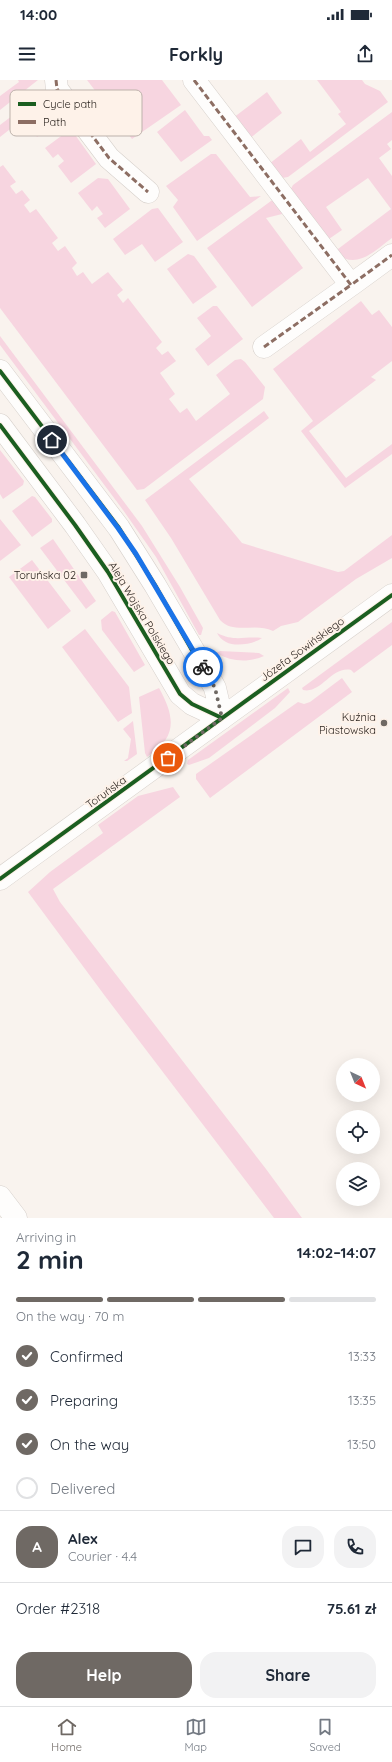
<!DOCTYPE html>
<html lang="en">
<head>
<meta charset="utf-8">
<style>
  :root { --surface:#fff; --page:#f2f2f3; --text:#1f2937; --muted:#747a83; --line:#e0e1e3; --accent:#6f6964 }
  body { margin:0; font-family:Quicksand,sans-serif; background:var(--page); color:var(--text); height:100vh; display:flex; flex-direction:column; font-size:15px; white-space:nowrap }
  * { box-sizing:border-box; margin:0 }
  p { font-size:13px; color:var(--muted) }
  .icon { flex:none; width:22px; height:22px; fill:none; stroke:currentColor; stroke-width:2; stroke-linecap:round; stroke-linejoin:round }
  .map { position:relative; height:1138px; overflow:hidden }
  .sheet { display:flex; flex-direction:column; background:var(--surface); flex:1 }
  .sheet>* { flex:none }
  .needle { width:26px; rotate:137deg }
  .buttons { position:absolute; left:336px; top:978px; display:grid; gap:8px }
  .buttons a { display:grid; place-items:center; width:44px; height:44px; border-radius:50%; background:var(--surface); box-shadow:0 4px 16px #0002; font-size:20px }
  .pin { position:absolute; display:grid; place-items:center; width:34px; height:34px; color:#fff; margin:-17px; border:2px solid #fff; border-radius:50%; box-shadow:0 1px 4px #0007 }
  .courier { position:absolute; display:grid; place-items:center; width:40px; height:40px; margin:-20px; border:3px solid #1a73e8; border-radius:50%; background:#fff; color:#222; box-shadow:0 1px 5px #0007 }
  .summary em { font-style:normal; font-weight:700 }
  .summary div { display:flex; flex-direction:column-reverse }
  .summary { display:flex; align-items:center; justify-content:space-between; height:68px; padding:0 16px }
  h1 { font-size:26px; font-weight:700; line-height:30px }
  .bar { display:grid; grid-template-columns:repeat(4,1fr); gap:6px 4px; align-content:center; height:48px; padding:0 16px }
  .bar i { height:5px; border-radius:3px; background:var(--line) }
  .bar .selected { background:var(--accent) }
  .bar p { grid-column:span 4 }
  .line { display:flex; align-items:center; gap:10px; padding:0 16px; border-top:1px solid var(--line) }
  .line div { flex:1 }
  .round { display:grid; place-items:center; flex:none; width:42px; height:42px; border-radius:16px; background:var(--page) }
  ol { padding:0 16px; list-style:none }
  li { display:flex; align-items:center; gap:12px; height:44px }
  li p { margin-inline-start:auto }
  li .icon { padding:4px; border-radius:50%; background:var(--accent); color:#fff; stroke-width:4 }
  li:last-child { color:var(--muted) }
  li i { width:22px; height:22px; border:2px solid var(--line); border-radius:50% }
  .action { display:flex; gap:8px; margin-top:auto; padding:8px 16px }
  .action a { flex:1; height:46px; border-radius:16px; background:var(--accent); color:#fff; font-size:16px; font-weight:700; line-height:46px; text-align:center }
  .action a+a { background:var(--page); color:var(--text) }
  .status { display:flex; justify-content:space-between; align-items:center; height:28px; padding:0 20px; background:var(--surface); direction:ltr }
  .status svg { height:11px; fill:currentColor }
  header { display:flex; justify-content:space-between; align-items:center; height:52px; padding:0 16px; background:var(--surface); font-size:18px; font-weight:700 }
  .dock { display:flex; justify-content:space-around; align-items:center; height:56px; border-top:1px solid var(--line); background:var(--surface); font-size:11px; color:var(--muted) }
  .dock a { display:grid; justify-items:center; gap:2px }
  .dock .selected { color:var(--accent) }
  .map>svg:first-child { display:block }
  .green { fill:#f7d5e0 }
  .lines { fill:none; stroke-linecap:round; stroke-linejoin:round }
  .minor-casing { stroke:#d6d0cb; stroke-width:23 }
  .tertiary-casing { stroke:#d6d0cb; stroke-width:23 }
  .minor { stroke:#fefdfc; stroke-width:22 }
  .tertiary { stroke:#fefdfc; stroke-width:22 }
  .quiet { stroke:#8d6e63; stroke-width:3; stroke-dasharray:6 3; stroke-linecap:butt }
  .cycleway-casing { stroke:#fef2e9; stroke-width:6 }
  .cycleway { stroke:#1b5e20; stroke-width:4 }
  .done { stroke:#6f6964; stroke-width:4; stroke-dasharray:0 7.2 }
  .route { stroke:#1a73e8; stroke-width:5 }
  .poi-dot { fill:#6f6964; stroke:#fef2e9; stroke-width:1.5 }
  .labels { text-anchor:middle; stroke-width:4; stroke-linejoin:round; paint-order:stroke }
  .poi-label { font-size:11px; fill:#251e19; stroke:#fef2e9; text-anchor:end }
  .street-label { font-size:11px; fill:#251e19; stroke:#fef2e9 }
  .key { fill:#fef2e9; stroke:#bdb2ab; stroke-width:1 }
  .key-label { font-size:11px; fill:#251e19 }
</style>
</head>
<body>
<div class="status"><b>14:00</b><svg viewBox="0 0 49 12"><path d="M0 12V9h3v3zM5 12V6h3v6zM10 12V3h3v9zM15 12V0h3v12zM26 1h20v11H26zM47 4h2v5h-2z"/></svg></div>
<header><svg class="icon" aria-label="menu" viewBox="0 0 24 24"><path d="M4 6h16M4 12h16M4 18h16"/></svg>Forkly<svg class="icon" aria-label="share" viewBox="0 0 24 24"><path d="M12 15V3M7 8l5-5 5 5M5 13v7h14v-7"/></svg></header>
<div class="map">
<svg width="392" height="1138" viewBox="0 0 392 1138">
  <rect width="100%" height="100%" fill="#f9f3ee"/>
  <path class="green" d="M18,0H38L0,30V16L19,2Z
    M87,0H162L181,25L132,59L121,45L118,47L114,41L116,38Z
    M317,0H362L365,4L380,11L388,22L288,97L282,98L269,84L301,59L310,72L346,44L338,34L341,32Z
    M267,12L282,33L249,59L233,38Z
    M41,14L45,15L62,39L37,57L23,39L0,57V45Z
    M185,30L204,56H209L212,60L181,82L157,52Z
    M392,32V60L387,64L391,69L379,78L392,96V158C373,172 356,191 334,172L391,129L368,98L326,127L342,150L326,161L289,112L293,105Z
    M68,51L73,52L96,84L71,103L58,86L64,81L58,74L53,78L45,68Z
    M211,74H216L250,117L261,116L197,161L173,127L178,120L166,106Z
    M3,85L16,102L10,106L16,114L22,110L30,120L24,125L30,133L36,129L58,158L52,163L58,171L65,166L77,183L72,188L77,196L83,192L92,204L108,192L123,210L117,215L123,223L128,218L162,262L156,268L162,275L168,271L176,281L160,293L175,314L169,319L180,333L187,328L196,341L230,314L216,295L235,280L241,279L245,282L265,307L263,319L144,409L137,410L0,228V87Z
    M98,98L108,99L130,129L105,148L97,138L103,134L97,126L92,131L78,113Z
    M275,118L286,133L266,138L303,188L252,227L207,168Z
    M158,128L183,162L155,182L142,164L125,175L113,159L152,129Z
    M188,174L194,176L217,207L193,224L167,189Z
    M361,221L372,235L379,230L392,247V281L371,297L376,300L309,351L346,398L392,364V374L345,408L301,351L313,341L273,289Z
    M213,226H217L243,259L208,286L195,269L211,256L197,238Z
    M0,256L142,446L180,507L203,548L201,555H199L156,477L123,430L0,265Z
    M264,331L269,338L189,399L242,463L338,492L344,491L392,455V478L356,499L298,542L281,546L273,551C255,542 234,555 220,540L171,458L145,420Z
    M0,370L24,401L23,405L3,419L0,414Z
    M32,416L35,417L52,439V442L32,457L12,431Z
    M0,439L21,465L0,481Z
    M53,459L96,521L86,529L40,468Z
    M32,480L71,531L48,549L9,497Z
    M112,531L115,532L145,585L134,592L102,550L101,540Z
    M392,542V565L354,593L351,590C331,586 322,614 303,610L302,608Z
    M85,549L129,607L132,633L118,642L62,567Z
    M217,553C235,562 243,556 262,558C254,564 235,567 226,562C222,560 219,557 217,553Z
    M220,571L259,573L264,576C248,583 232,582 216,573Z
    M342,598L352,612L210,718L196,699V694L298,622L304,624L310,622Z
    M159,608C175,637 178,657 147,677L145,673L139,617Z
    M288,608L290,612L275,628L209,678L189,685L187,684L188,680Z
    M133,641L137,674L127,681H124L128,678L131,659L123,649Z
    M173,707L180,717L53,809L60,822L266,1089L302,1138H274L105,916L28,812L50,792L103,753L98,745L138,716Z"/>
  <g class="lines">
    <defs>
      <path id="minor" d="M56,0L57,9L109,78L148,112
        M194,0L351,205L392,175
        M264,267L351,205
        M0,799L222,638
        M0,1117L16,1138"/>
      <path id="tertiary" d="M0,291L119,448L155,505L209,597L215,608L222,638
        M0,345L75,445L108,492L180,614L192,624L222,638
        M222,638L392,515"/>
    </defs>
    <use href="#minor" class="minor-casing"/>
    <use href="#tertiary" class="tertiary-casing"/>
    <use href="#minor" class="minor"/>
    <use href="#tertiary" class="tertiary"/>
    <path class="quiet" d="M56,0L57,9L109,78L148,112
      M194,0L351,205L392,175
      M264,267L351,205"/>
    <defs>
      <path id="cycleway" d="M0,291L119,448L155,505L193,572
        M0,345L75,445L108,492L180,614L192,624L222,638
        M0,799L392,515"/>
    </defs>
    <use href="#cycleway" class="cycleway-casing"/>
    <use href="#cycleway" class="cycleway"/>
  </g>
  <g class="lines">
    <path class="done" d="M168,678L222,638L215,608L203,587"/>
    <path class="route" d="M52,360L118,448L136,474L203,587"/>
  </g>
  <g class="poi-dot">
    <rect x="80" y="491" width="8" height="8" rx="2"/>
    <circle cx="384" cy="643" r="4"/>
  </g>
  <g class="labels">
    <g class="poi-label">
      <text x="76" y="499">Toruńska 02</text>
      <text x="376" y="641">Kuźnia<tspan x="376" dy="13">Piastowska</tspan></text>
    </g>
    <g class="street-label">
      <text transform="translate(142 533) rotate(59)" y="4">Aleja Wojska Polskiego</text>
      <text transform="translate(302 569) rotate(-36)" y="4">Józefa Sowińskiego</text>
      <text transform="translate(106 712) rotate(-36)" y="4">Toruńska</text>
    </g>
  </g>
  <rect x="10" y="10" width="132" height="46" rx="6" class="key"/>
  <rect x="18" y="22" width="18" height="4" fill="#1b5e20"/>
  <rect x="18" y="40" width="18" height="4" fill="#8d6e63"/>
  <g class="key-label">
    <text x="43" y="28">Cycle path</text>
    <text x="43" y="46">Path</text>
  </g>
</svg>
<div class="buttons">
<a><svg class="needle" viewBox="-14 -14 28 28"><path d="M0-13l5 13h-10z" fill="#e53935"/><path d="M0 13l5-13h-10z" fill="#747a83"/></svg></a>
<a><svg class="icon" aria-label="locate" viewBox="0 0 24 24"><circle cx="12" cy="12" r="6"/><path d="M12 2v4M12 18v4M2 12h4M18 12h4"/></svg></a>
<a><svg class="icon" aria-label="layers" viewBox="0 0 24 24"><path d="M12 4l9 5-9 5-9-5zM3 14l9 5 9-5"/></svg></a>
</div>
<div class="pin" style="left:168px;top:678px;background:#ea580c"><svg class="icon" aria-label="bag" viewBox="0 0 24 24"><path d="M5 8h14l-1 12H6zM9 8a3 3 0 0 1 6 0"/></svg></div>
<div class="pin" style="left:52px;top:360px;background:#1f2937"><svg class="icon" aria-label="home" viewBox="0 0 24 24"><path d="M3 11l9-7 9 7M6 9v11h12V9"/></svg></div>
<div class="courier" style="left:203px;top:587px"><svg class="icon" aria-label="bike" viewBox="0 0 24 24"><circle cx="6" cy="16" r="4"/><circle cx="18" cy="16" r="4"/><path d="M6 16l4-8h5l3 8M10 8l3 8H6M13 5h3"/></svg></div>
</div>
<section class="sheet">
<div class="summary"><div><h1>2 min</h1><p>Arriving in</p></div><em>14:02–14:07</em></div>
<div class="bar"><i class="selected"></i><i class="selected"></i><i class="selected"></i><i></i><p>On the way · 70 m</p></div>
<ol>
<li><svg class="icon" aria-label="check" viewBox="0 0 24 24"><path d="M5 12l5 5 9-10"/></svg>Confirmed<p>13:33</p></li>
<li><svg class="icon" aria-label="check" viewBox="0 0 24 24"><path d="M5 12l5 5 9-10"/></svg>Preparing<p>13:35</p></li>
<li><svg class="icon" aria-label="check" viewBox="0 0 24 24"><path d="M5 12l5 5 9-10"/></svg>On the way<p>13:50</p></li>
<li><i></i>Delivered</li>
</ol>
<div class="line" style="height:72px"><b class="round" style="background:var(--accent);color:#fff">A</b><div><b>Alex</b><p>Courier · 4.4</p></div><a class="round"><svg class="icon" aria-label="chat" viewBox="0 0 24 24"><path d="M4 5h16v11H9l-5 4z"/></svg></a><a class="round"><svg class="icon" aria-label="phone" viewBox="0 0 24 24"><path d="M5 4h4l2 5-3 2q2 4 5 5l2-3 5 2v4C11 20 4 13 5 4z"/></svg></a></div>
<div class="line" style="height:52px"><div>Order #2318</div><b>75.61 zł</b></div>
<div class="action"><a>Help</a><a>Share</a></div>
</section>
<nav class="dock">
<a class="selected"><svg class="icon" aria-label="home" viewBox="0 0 24 24"><path d="M3 11l9-7 9 7M6 9v11h12V9"/></svg>Home</a>
<a><svg class="icon" aria-label="map" viewBox="0 0 24 24"><path d="M3 6l6-2 6 2 6-2v14l-6 2-6-2-6 2zM9 4v14M15 6v14"/></svg>Map</a>
<a><svg class="icon" aria-label="saved" viewBox="0 0 24 24"><path d="M7 4h10v16l-5-4-5 4z"/></svg>Saved</a>
</nav>
</body>
</html>
